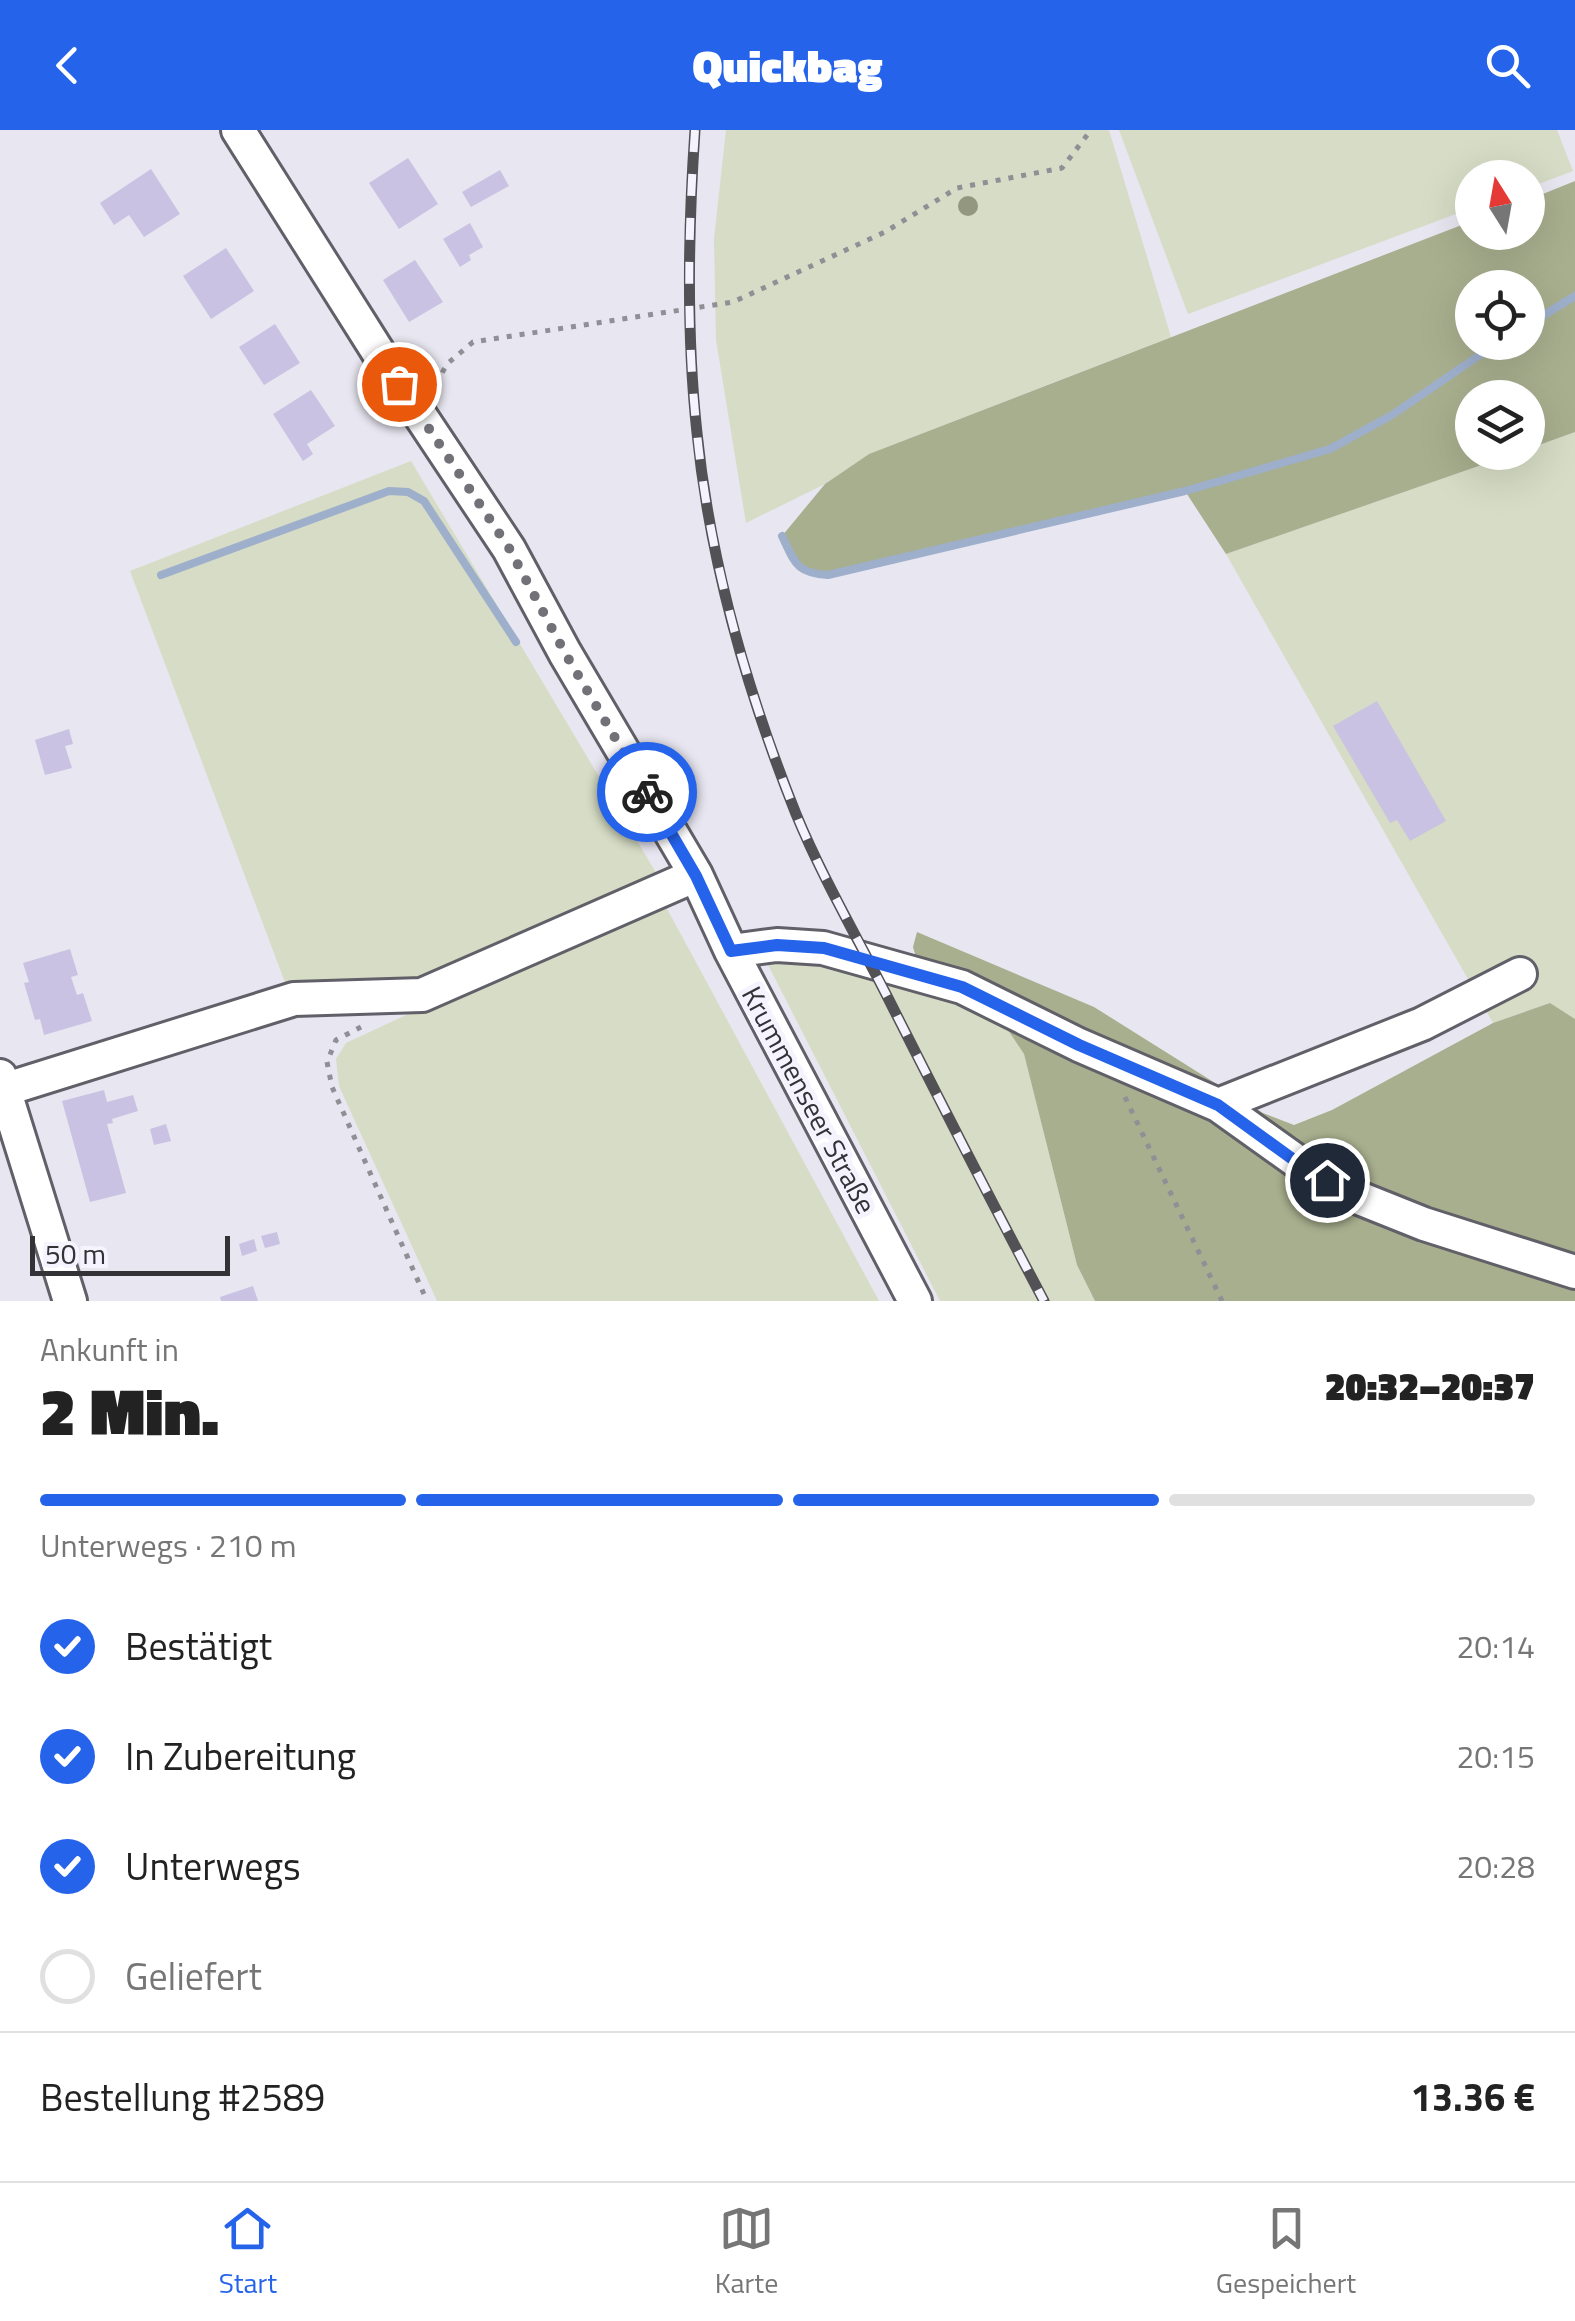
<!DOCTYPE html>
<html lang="de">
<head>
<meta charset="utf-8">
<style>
  :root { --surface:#fff; --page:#f6f6f6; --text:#222; --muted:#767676; --line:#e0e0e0; --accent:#2563eb }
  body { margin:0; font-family:"Titillium Web",sans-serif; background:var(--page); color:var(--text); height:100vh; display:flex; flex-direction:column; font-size:38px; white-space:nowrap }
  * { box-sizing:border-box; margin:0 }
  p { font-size:32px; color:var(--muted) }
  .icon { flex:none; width:55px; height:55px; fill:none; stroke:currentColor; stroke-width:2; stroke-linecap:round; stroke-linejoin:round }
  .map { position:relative; height:1171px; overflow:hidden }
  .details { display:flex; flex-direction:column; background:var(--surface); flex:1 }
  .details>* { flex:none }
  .needle { width:65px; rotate:349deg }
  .controls { position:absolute; left:1455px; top:30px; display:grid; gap:20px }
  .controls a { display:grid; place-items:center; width:90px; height:90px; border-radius:50%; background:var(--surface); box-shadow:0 10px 40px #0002; font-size:50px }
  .scale { position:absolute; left:30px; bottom:25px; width:200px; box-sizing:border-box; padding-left:10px; border:5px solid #333236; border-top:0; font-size:28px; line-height:35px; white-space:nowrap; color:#333236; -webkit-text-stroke:8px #f5f3fe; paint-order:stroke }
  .pin { position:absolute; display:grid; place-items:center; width:85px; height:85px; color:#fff; margin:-42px; border:5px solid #fff; border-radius:50%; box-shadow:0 2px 10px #0007 }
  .courier { position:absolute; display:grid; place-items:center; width:100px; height:100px; margin:-50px; border:8px solid #2563eb; border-radius:50%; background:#fff; color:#222; box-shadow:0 2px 12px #0007 }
  .overview em { font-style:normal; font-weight:800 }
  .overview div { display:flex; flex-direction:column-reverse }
  .overview { display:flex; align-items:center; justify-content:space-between; height:170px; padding:0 40px }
  h1 { font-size:65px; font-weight:800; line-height:75px }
  .bar { display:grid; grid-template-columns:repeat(4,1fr); gap:15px 10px; align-content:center; height:120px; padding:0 40px }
  .bar i { height:12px; border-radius:8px; background:var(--line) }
  .bar .active { background:var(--accent) }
  .bar p { grid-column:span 4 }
  .line { display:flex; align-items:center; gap:25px; padding:0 40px; border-top:2px solid var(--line) }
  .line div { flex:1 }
  ol { padding:0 40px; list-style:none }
  li { display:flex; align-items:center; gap:30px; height:110px }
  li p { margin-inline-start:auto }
  li .icon { padding:10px; border-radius:50%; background:var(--accent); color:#fff; stroke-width:4 }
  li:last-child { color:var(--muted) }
  li i { width:55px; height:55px; border:5px solid var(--line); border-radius:50% }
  header { display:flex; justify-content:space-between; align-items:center; height:130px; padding:0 40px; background:var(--accent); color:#fff; font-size:45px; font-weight:800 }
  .dock { display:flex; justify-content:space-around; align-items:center; height:140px; border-top:2px solid var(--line); background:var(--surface); font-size:28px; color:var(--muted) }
  .dock a { display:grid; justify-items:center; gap:5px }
  .dock .active { color:var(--accent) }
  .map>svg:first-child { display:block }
  .green { fill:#d6dcc5 }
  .forest { fill:#a8af8e; fill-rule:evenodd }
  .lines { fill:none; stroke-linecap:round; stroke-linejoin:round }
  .stream { stroke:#9eafcc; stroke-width:8 }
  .building { fill:#c9c2e3 }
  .minor-casing { stroke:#615f68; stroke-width:38 }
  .path { stroke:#908f96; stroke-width:5; stroke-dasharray:5 8; stroke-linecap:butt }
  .minor { stroke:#fff; stroke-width:32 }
  .rail-casing { stroke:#525156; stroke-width:11 }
  .rail { stroke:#f5f3fe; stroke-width:8; stroke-dasharray:22; stroke-linecap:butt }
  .tree { fill:#93977f }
  .done { stroke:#727177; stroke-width:10; stroke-dasharray:0 18 }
  .route { stroke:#2563eb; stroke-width:12 }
  .labels { text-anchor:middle; stroke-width:10; stroke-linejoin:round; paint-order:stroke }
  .street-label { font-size:28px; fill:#333236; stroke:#f5f3fe }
</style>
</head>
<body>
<header><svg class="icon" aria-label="back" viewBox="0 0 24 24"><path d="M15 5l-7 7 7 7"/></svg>Quickbag<svg class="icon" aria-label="search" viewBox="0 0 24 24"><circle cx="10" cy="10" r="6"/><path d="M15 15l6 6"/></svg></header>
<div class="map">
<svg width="1575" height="1171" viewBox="0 0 1575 1171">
  <rect width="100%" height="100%" fill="#e8e6f0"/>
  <path class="green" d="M726,0H1109L1171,207L869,324L825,354L746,393L716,210L714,109Z
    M1119,0H1557L1573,41L1528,58V48H1472V78L1188,184Z
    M1575,302V889L1550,873L1493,893L1226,424L1516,323L1528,322V319Z
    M411,331L661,751L420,854L286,855L130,441Z
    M665,775L879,1171H437L339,956L336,929L346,913L419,879Z
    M798,824L957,872L1004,894L1024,924L1077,1135L1095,1171H940L765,829Z"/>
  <path class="forest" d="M1575,51V302L1528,319V268H1472V322L1516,323L1226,424L1185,361L828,445C796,443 795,433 782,406L825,354L869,324L1472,91V102H1528V70ZM1472,158H1528V212H1472Z
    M917,802L1094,877L1263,983L1294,995L1332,980L1493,893L1550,873L1575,889V1171H1095L1077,1135L1024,924L1004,894L925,860L913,817Z"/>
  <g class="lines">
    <path class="stream" d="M1528,195L1575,166
      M782,406C795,433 796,443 828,445L1185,361L1330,319L1392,285L1499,212
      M161,445L389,361L408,362L424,371L516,512"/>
  </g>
  <path class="building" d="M408,28L438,74L399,99L369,53Z
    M151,39L180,84L144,107L129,85L114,95L100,73Z
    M500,40L509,56L471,77L462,62Z
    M470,93L483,117L469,125L471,130L460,137L443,109Z
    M226,118L254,161L211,189L183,146Z
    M415,130L443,172L409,192L383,150Z
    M275,194L300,233L264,255L239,217Z
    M311,260L335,296L307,314L313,324L303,331L273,284Z
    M1377,571L1446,691L1410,711L1397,690L1390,693L1333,596Z
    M69,599L73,614L65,616L72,638L45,645L35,610Z
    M70,819L78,845L71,847L77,865L83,863L92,891L44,905L40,889L35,890L24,853L29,852L23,833Z
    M104,960L107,972L133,965L138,981L112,989L113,993L107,994L126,1063L90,1072L62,971Z
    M166,994L171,1011L154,1015L150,999Z
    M277,1102L280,1114L265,1118L261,1106Z
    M254,1109L257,1121L242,1126L239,1114Z
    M253,1156L258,1171H221L220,1167Z"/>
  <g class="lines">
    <defs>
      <path id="minor" d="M238,0L380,225L509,419L565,523L696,745L731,821L915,1171
        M731,821L777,815L823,818L962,857L1079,915L1218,975L1295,1030L1359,1068L1424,1094L1575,1142
        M0,946L70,1171
        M0,961L294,869L422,865L696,745
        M1218,975L1422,894L1520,844"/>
    </defs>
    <use href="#minor" class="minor-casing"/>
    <path class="path" d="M436,254L447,234L473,212L733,172L885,102L957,58L1062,38L1091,0
      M361,897L336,910L327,932L332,957L427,1171
      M1125,967L1222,1171"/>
    <use href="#minor" class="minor"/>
    <defs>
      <path id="rail" d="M695,0C688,101 686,202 697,303C710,432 748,564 796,684C822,747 857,807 888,868C939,969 991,1071 1044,1171"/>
    </defs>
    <use href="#rail" class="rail-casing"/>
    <use href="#rail" class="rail"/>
  </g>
  <circle class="tree" cx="968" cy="76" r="10"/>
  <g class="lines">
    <path class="done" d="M399,254L509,418L565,523L647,662"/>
    <path class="route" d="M647,662L696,746L731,821L777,815L824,818L962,857L1079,915L1218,975L1294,1030L1327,1050"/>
  </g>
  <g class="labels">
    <g class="street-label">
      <text transform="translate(809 970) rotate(62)" y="10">Krummenseer Straße</text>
    </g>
  </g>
</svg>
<div class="controls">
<a><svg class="needle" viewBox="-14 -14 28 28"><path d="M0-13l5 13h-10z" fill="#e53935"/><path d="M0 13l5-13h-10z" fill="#767676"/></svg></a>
<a><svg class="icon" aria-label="locate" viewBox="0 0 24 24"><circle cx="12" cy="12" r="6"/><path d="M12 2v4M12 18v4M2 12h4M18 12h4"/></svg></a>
<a><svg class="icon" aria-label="layers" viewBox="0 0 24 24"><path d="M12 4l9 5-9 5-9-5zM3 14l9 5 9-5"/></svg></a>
</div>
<div class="scale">50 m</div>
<div class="pin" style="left:399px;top:254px;background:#ea580c"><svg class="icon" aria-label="bag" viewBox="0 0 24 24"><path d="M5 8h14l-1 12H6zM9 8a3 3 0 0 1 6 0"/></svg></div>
<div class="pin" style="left:1327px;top:1050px;background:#1f2937"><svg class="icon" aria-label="home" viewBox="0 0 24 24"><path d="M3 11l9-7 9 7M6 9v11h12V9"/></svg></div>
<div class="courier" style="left:647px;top:662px"><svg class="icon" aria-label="bike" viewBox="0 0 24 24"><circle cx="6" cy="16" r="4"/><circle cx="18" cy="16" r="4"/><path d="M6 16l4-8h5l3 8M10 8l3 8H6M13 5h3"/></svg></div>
</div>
<section class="details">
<div class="overview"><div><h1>2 Min.</h1><p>Ankunft in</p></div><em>20:32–20:37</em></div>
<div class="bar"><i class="active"></i><i class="active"></i><i class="active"></i><i></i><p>Unterwegs · 210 m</p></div>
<ol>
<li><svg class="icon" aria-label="check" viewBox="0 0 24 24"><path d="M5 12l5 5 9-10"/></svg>Bestätigt<p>20:14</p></li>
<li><svg class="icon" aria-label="check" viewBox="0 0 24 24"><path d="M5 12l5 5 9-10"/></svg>In Zubereitung<p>20:15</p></li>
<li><svg class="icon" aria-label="check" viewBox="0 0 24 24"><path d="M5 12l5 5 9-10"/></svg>Unterwegs<p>20:28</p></li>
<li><i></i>Geliefert</li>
</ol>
<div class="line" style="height:130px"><div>Bestellung #2589</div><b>13.36 €</b></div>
</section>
<nav class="dock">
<a class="active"><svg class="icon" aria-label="home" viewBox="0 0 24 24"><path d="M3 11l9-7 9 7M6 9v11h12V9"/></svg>Start</a>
<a><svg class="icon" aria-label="map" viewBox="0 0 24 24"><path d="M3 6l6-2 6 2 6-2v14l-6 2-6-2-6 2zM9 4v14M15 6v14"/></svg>Karte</a>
<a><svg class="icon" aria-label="saved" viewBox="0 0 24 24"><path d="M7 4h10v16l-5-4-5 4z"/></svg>Gespeichert</a>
</nav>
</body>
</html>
